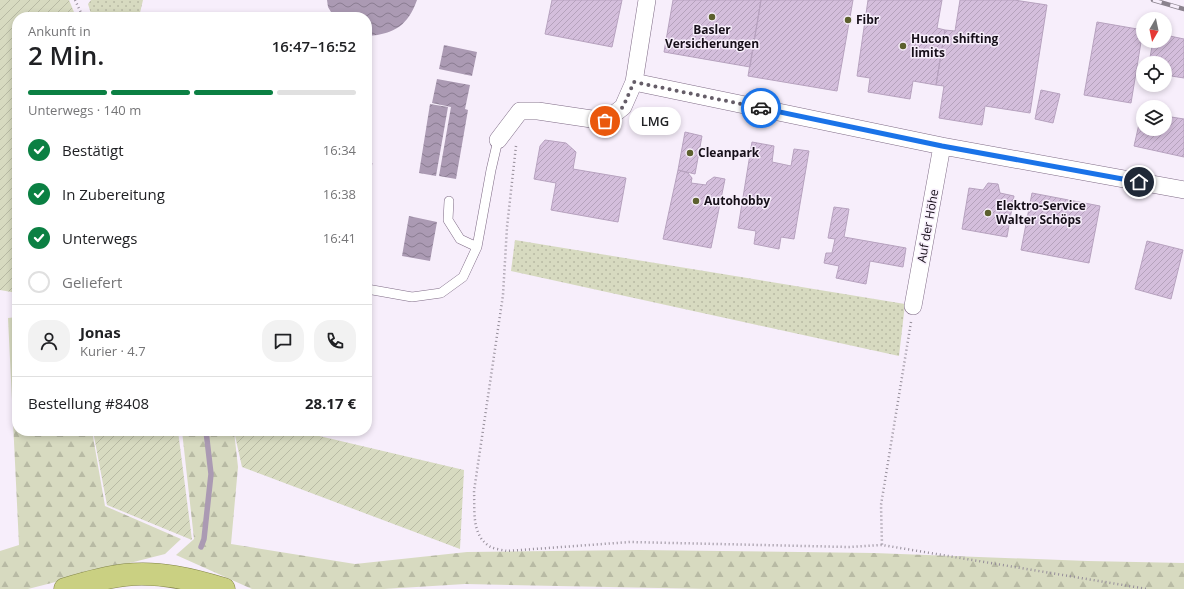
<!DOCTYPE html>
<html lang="de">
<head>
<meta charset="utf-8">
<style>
  :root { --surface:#fff; --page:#f2f2f2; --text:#202124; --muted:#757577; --line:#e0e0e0; --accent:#0b8043 }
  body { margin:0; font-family:"Open Sans",sans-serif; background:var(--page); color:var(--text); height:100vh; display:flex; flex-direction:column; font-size:15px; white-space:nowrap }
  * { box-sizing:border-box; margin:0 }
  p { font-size:13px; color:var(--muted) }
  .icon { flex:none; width:22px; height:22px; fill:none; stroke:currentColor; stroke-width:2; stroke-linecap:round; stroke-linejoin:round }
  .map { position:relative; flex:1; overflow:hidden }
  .panel { position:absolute; left:12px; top:12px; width:360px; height:424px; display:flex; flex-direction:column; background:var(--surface); border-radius:16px; box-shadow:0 2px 6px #0003 }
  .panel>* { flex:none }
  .needle { width:26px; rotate:189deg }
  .fabs { position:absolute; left:1136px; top:12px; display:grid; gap:8px }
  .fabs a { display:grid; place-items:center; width:36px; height:36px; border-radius:50%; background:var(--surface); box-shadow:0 2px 6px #0003; font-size:20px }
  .pin { position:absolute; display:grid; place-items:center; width:34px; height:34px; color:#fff; margin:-17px; border:2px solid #fff; border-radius:50%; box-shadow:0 1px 4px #0007 }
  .courier { position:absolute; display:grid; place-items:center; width:40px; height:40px; margin:-20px; border:3px solid #1a73e8; border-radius:50%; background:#fff; color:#222; box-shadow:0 1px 5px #0007 }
  .bubble { position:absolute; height:28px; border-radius:14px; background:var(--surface); box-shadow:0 2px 6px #0003; font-size:13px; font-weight:600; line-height:28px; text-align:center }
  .summary em { font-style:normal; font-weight:600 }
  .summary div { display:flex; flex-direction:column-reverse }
  .summary { display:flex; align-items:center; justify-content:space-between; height:68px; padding:0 16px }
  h1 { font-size:26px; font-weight:600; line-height:30px }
  .bar { display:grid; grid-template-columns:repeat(4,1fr); gap:6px 4px; align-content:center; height:48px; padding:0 16px }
  .bar i { height:5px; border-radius:3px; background:var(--line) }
  .bar .selected { background:var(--accent) }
  .bar p { grid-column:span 4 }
  .line { display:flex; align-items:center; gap:10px; padding:0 16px; border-top:1px solid var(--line) }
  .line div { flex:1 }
  .round { display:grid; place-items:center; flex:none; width:42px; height:42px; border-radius:16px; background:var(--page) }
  ol { padding:0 16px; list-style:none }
  li { display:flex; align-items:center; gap:12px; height:44px }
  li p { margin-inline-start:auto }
  li .icon { padding:4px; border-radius:50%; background:var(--accent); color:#fff; stroke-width:4 }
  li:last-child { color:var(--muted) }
  li i { width:22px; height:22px; border:2px solid var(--line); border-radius:50% }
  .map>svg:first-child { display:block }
  .grass { fill:url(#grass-dots) }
  .forest { fill:url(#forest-firs) }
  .garden { fill:url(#garden-furrows) }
  .water { fill:url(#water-waves) }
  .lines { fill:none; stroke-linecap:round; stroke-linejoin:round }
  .stream { stroke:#ab9ab3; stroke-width:5.5 }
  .building { fill:url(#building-hatch); stroke:#b7a2bf }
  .service-casing { stroke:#7f6b86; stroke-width:10 }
  .minor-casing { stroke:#7f6b86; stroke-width:18 }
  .trunk-casing { stroke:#838549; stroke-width:23 }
  .path { stroke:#958d99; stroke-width:2.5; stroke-dasharray:1 3; stroke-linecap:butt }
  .service { stroke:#fff; stroke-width:9 }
  .minor { stroke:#fff; stroke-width:17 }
  .trunk { stroke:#cad082; stroke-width:22 }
  .rail-casing { stroke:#8a828d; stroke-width:4.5 }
  .rail { stroke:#f7eefb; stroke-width:3; stroke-dasharray:9; stroke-linecap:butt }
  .done { stroke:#655d68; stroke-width:4; stroke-dasharray:0 7.2 }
  .route { stroke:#1a73e8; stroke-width:5 }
  .poi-dot { fill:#5c602e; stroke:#f7eefb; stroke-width:1.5 }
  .labels { text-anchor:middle; stroke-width:3; stroke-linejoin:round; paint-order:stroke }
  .poi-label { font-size:12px; font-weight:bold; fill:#160f19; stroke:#f7eefb; text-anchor:start }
  .street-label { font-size:12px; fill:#160f19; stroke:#f7eefb }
</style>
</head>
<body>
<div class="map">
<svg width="1184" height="589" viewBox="0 0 1184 589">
  <defs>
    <pattern id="grass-dots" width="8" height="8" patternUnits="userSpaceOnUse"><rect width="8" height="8" fill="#d7dac0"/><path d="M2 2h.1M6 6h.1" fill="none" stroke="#b8baa4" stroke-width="1.8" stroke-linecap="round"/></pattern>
    <pattern id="forest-firs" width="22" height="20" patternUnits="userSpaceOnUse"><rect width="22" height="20" fill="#d7dac0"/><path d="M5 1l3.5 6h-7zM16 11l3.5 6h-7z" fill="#b8baa4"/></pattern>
    <pattern id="garden-furrows" width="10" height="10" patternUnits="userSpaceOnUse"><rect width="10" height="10" fill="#d7dac0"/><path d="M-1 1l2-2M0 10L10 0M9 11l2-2" fill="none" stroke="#b8baa4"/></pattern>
    <pattern id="water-waves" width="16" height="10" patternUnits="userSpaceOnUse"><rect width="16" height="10" fill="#ab9ab3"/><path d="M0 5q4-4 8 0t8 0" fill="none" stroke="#8a7c91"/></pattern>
    <pattern id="building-hatch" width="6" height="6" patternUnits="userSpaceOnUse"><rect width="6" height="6" fill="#d4bedc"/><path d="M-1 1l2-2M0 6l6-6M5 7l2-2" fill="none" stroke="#b5a2bc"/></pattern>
  </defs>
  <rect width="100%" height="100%" fill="#f7eefb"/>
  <path class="grass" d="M91,0H143L139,17H92L88,4Z
    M515,240L905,304L899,356L511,271Z"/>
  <path class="forest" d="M17,317V431H92L105,506L181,539L165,554L28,589H0V551L19,545L8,318Z
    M182,431H234L238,467L231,544L355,564L467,552L639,550L874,553L1088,561L1184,563V589H709L465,584L384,589H252L176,555L194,539Z"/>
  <path class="garden" d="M0,0H69L76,17H17V293L0,290Z
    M93,431H178L192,540L107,505Z
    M234,431H298L464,470L460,549L242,467Z"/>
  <path class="water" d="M327,0H417C408,25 395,34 368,36H367V17H334L328,7Z
    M444,45L477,52L472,76L439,69Z
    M437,79L470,85L465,109L468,110L456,179L439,176L451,107L432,103Z
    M430,104L448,107L436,176L419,173Z
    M409,216L437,222L430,261L402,256Z"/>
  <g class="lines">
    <path class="stream" d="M201,547L204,539L211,474L206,431"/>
  </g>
  <path class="building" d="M552,0H622L612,47L545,34Z
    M673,0H761L750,67L664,52Z
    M761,0H853L837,91L748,76Z
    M868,0H942L937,28L945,30L936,85L913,81L910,99L868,92L870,78L857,76Z
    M960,0H1014L1047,5L1030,113L985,106L982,125L939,118L944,86L936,85L945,30L955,31Z
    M1097,22L1143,30L1131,103L1084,95Z
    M1165,35L1184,39V78L1165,75V63H1149L1153,41H1165Z
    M1041,90L1060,94L1053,123L1035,119Z
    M1142,111L1143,112V129H1165V116L1184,119V157L1134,146Z
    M685,132L702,136L695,174L678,170Z
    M545,140L566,143L576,152L573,169L626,178L618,222L551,210L556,183L534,179L540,146Z
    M752,142L774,146L772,162L791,166L794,149L809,151L794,239L781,237L779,249L754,244L756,231L738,228Z
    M367,162L372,163L367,190Z
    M678,170L688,173L692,178L691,183L706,185L707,182L714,177L725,179L711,248L663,239Z
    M988,183L998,184L1000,193L1014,196L1007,237L962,229L969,188L983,190Z
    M1032,193L1100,206L1089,263L1021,250Z
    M834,207L849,209L844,237L906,248L903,267L870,261L866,284L836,278L839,266L824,263L826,253H832L835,239L828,238Z
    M1147,241L1183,250L1171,299L1135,289Z"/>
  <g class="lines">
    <defs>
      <path id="service" d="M449,201L448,220L460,239L477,247
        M367,289L412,297L441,293L463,277L477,247L491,170L498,140"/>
      <path id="minor" d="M647,0L634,82L942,146L1184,190
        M498,140L520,111H538L605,121L623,107L634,82
        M913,306L942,146"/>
      <path id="trunk" d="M65,589C85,583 105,577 125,575C158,571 192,579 224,589"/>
    </defs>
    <use href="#service" class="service-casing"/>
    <use href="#minor" class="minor-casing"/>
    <use href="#trunk" class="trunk-casing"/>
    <path class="path" d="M75,0L83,17
      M516,146L507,227L503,295L474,491C475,510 471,534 489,546C494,549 502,550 507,551L630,542L849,547L882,545
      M911,322L881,505L882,545L1147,589"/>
    <use href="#service" class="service"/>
    <use href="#minor" class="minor"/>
    <use href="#trunk" class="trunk"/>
    <defs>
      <path id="rail" d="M1153,0L1184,9"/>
    </defs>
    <use href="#rail" class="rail-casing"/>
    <use href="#rail" class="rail"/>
  </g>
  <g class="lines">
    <path class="done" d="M605,121L623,107L634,82L761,108"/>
    <path class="route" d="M761,108L942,146L1139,182"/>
  </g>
  <g class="poi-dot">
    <circle cx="712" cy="17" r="4"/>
    <circle cx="848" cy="20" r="4"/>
    <circle cx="903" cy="46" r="4"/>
    <circle cx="690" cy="153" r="4"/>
    <circle cx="696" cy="201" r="4"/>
    <circle cx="988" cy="213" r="4"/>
  </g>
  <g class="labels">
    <g class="poi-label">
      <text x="856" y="24">Fibr</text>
      <text x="712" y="34" text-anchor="middle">Basler<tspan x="712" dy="14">Versicherungen</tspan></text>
      <text x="911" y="43">Hucon shifting<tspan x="911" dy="14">limits</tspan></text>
      <text x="698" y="157">Cleanpark</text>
      <text x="704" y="205">Autohobby</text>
      <text x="996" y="210">Elektro-Service<tspan x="996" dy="14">Walter Schöps</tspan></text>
    </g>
    <g class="street-label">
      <text transform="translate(928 226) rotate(-80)" y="4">Auf der Höhe</text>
    </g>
  </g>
</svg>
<div class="fabs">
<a><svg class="needle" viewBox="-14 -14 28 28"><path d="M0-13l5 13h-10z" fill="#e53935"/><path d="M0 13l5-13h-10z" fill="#757577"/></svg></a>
<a><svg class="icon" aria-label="locate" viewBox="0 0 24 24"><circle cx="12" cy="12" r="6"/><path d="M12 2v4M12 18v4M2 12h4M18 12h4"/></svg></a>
<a><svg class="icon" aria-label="layers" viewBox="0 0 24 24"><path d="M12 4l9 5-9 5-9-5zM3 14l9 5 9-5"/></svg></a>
</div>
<div class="pin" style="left:605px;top:121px;background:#ea580c"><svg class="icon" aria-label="bag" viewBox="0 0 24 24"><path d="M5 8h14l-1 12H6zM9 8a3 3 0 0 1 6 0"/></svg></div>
<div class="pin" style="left:1139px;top:182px;background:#1f2937"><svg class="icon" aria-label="home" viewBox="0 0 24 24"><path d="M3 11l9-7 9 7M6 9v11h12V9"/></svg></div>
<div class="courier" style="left:761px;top:108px"><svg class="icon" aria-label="car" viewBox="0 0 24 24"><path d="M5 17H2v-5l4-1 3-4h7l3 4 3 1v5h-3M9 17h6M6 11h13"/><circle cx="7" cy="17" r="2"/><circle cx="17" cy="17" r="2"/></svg></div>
<div class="bubble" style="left:629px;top:107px;width:52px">LMG</div>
<section class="panel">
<div class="summary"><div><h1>2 Min.</h1><p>Ankunft in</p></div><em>16:47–16:52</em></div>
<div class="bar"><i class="selected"></i><i class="selected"></i><i class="selected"></i><i></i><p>Unterwegs · 140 m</p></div>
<ol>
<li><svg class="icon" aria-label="check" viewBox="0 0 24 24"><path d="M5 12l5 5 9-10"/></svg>Bestätigt<p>16:34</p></li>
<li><svg class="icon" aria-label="check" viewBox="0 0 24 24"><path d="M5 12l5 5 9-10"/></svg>In Zubereitung<p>16:38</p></li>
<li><svg class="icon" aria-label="check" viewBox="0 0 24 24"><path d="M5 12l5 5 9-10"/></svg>Unterwegs<p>16:41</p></li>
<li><i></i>Geliefert</li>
</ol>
<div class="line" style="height:72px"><a class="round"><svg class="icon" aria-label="person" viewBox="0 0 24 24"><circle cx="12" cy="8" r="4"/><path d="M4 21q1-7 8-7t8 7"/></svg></a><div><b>Jonas</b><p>Kurier · 4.7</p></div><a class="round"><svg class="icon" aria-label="chat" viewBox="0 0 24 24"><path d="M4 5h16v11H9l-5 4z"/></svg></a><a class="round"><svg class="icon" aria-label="phone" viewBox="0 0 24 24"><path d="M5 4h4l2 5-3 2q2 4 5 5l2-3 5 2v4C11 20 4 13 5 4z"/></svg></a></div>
<div class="line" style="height:52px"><div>Bestellung #8408</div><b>28.17 €</b></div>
</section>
</div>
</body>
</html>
